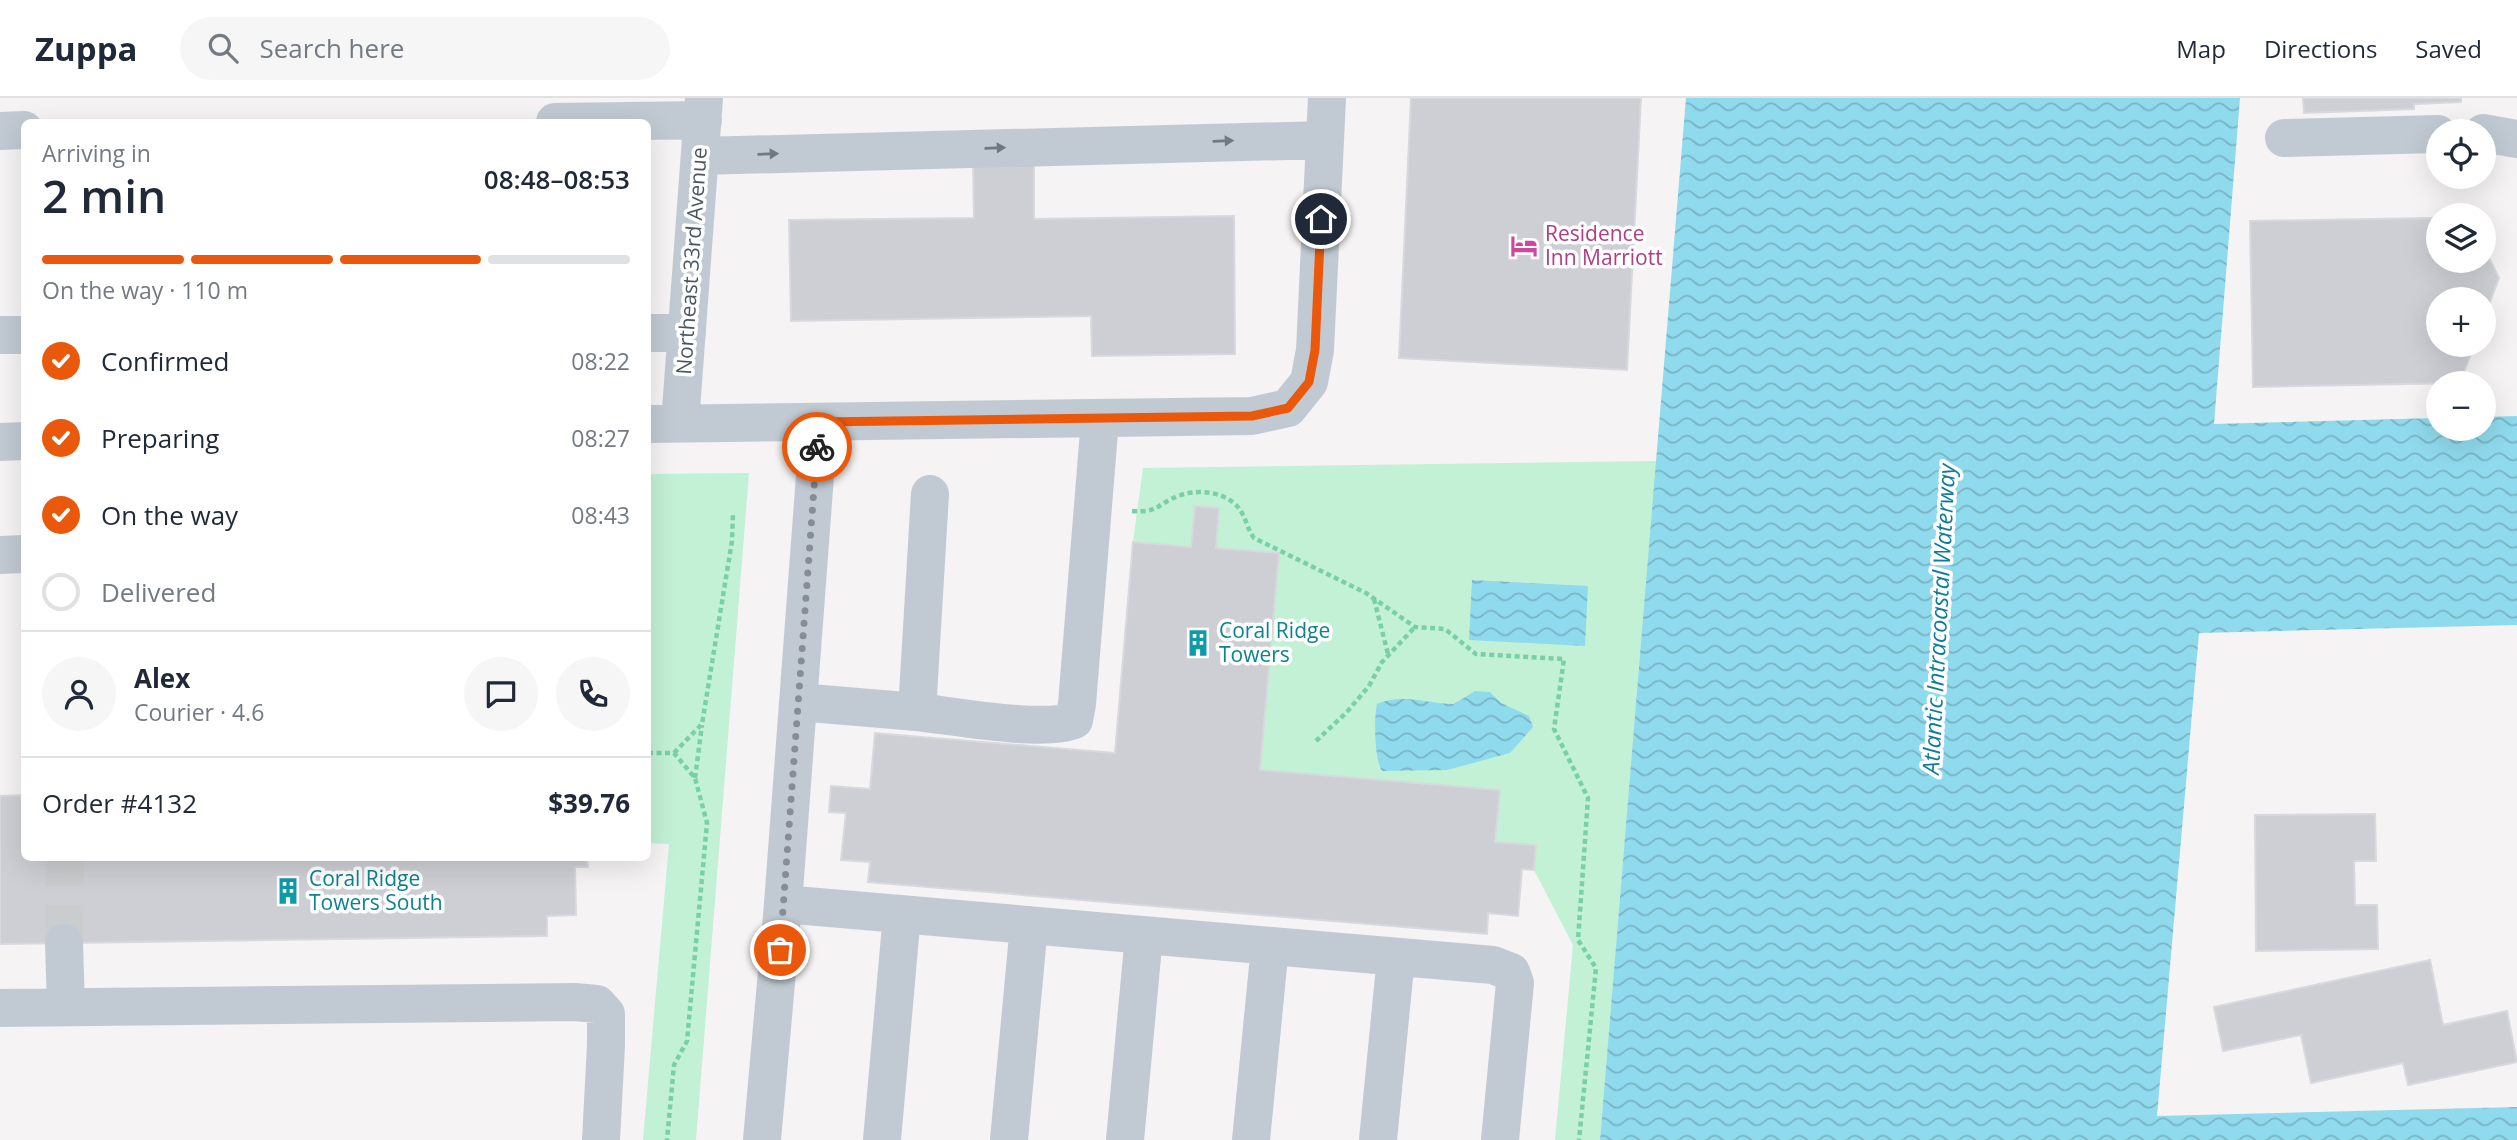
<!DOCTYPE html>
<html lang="en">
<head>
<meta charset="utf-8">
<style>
  :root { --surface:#fff; --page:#f6f6f7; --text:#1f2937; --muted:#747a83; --line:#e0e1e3; --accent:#ea580c }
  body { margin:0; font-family:"Open Sans",sans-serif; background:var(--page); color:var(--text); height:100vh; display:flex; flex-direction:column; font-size:26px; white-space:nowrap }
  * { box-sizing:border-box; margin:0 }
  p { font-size:23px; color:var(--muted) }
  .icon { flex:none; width:38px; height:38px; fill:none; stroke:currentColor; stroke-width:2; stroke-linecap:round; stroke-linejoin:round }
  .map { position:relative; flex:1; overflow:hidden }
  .details { position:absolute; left:21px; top:21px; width:630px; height:742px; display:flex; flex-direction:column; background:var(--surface); border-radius:10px; box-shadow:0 7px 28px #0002 }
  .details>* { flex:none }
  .controls { position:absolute; left:2426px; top:21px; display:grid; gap:14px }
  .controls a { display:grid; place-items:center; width:70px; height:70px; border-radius:50%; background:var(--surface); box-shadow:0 7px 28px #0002; font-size:35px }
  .pin { position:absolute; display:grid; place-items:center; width:60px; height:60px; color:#fff; margin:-30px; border:4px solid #fff; border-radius:50%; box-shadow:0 2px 7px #0007 }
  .courier { position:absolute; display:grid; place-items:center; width:70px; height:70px; margin:-35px; border:5px solid #ea580c; border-radius:50%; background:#fff; color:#222; box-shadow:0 2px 9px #0007 }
  .summary em { font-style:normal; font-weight:600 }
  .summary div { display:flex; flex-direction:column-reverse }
  .summary { display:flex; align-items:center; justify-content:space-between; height:119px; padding:0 21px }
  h1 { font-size:46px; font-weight:600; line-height:52px }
  .bar { display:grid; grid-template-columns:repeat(4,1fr); gap:10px 7px; align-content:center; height:84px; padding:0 21px }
  .bar i { height:9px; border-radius:5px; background:var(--line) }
  .bar .current { background:var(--accent) }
  .bar p { grid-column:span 4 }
  .line { display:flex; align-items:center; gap:18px; padding:0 21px; border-top:2px solid var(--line) }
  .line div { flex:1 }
  .round { display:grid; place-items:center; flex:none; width:74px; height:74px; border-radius:37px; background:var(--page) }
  ol { padding:0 21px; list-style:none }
  li { display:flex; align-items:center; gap:21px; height:77px }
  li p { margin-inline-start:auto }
  li .icon { padding:7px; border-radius:50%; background:var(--accent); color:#fff; stroke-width:4 }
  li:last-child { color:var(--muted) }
  li i { width:38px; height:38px; border:4px solid var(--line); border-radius:50% }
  header { display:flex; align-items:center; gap:42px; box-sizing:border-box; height:98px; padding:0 35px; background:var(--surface); border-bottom:2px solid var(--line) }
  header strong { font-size:33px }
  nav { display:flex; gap:38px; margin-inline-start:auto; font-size:24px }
  .search { width:490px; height:63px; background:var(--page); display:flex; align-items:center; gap:18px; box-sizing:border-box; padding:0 24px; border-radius:38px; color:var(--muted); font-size:26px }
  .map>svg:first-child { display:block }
  .park { fill:#c3f1d5 }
  .water { fill:url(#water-waves) }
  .building { fill:#cdcfd5; stroke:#d7d9de; stroke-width:2 }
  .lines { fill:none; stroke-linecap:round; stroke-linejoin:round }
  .minor-tunnel { stroke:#caccce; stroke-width:38; stroke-dasharray:38 19; stroke-linecap:butt }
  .path { stroke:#7ad0a6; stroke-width:4.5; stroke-dasharray:5 3.5; stroke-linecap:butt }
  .minor { stroke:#c1cad2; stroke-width:38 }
  .oneway { fill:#6e7983 }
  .done { stroke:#868d94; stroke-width:7; stroke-dasharray:0 12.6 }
  .route { stroke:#ea580c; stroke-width:9 }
  .labels { text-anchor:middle; stroke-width:7; stroke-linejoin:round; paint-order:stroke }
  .hotel-label { font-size:21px; fill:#b23c85; stroke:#fff; text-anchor:start }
  .street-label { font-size:21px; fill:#4a5661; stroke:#fff }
  .culture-label { font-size:21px; fill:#0d838f; stroke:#fff; text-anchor:start }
  .water-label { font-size:23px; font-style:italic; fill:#0c7c9b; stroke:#fff }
</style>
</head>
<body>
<header>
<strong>Zuppa</strong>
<div class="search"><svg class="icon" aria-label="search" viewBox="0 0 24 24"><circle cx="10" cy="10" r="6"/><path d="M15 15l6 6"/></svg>Search here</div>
<nav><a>Map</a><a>Directions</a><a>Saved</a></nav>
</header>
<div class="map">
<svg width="2517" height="1042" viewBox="0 0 2517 1042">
  <defs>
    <pattern id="water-waves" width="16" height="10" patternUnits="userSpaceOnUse" patternTransform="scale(1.75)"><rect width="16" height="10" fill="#90daee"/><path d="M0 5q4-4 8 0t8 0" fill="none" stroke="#78b4c4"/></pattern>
  </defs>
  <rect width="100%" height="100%" fill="#f5f3f3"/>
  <path class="park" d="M1657,363L1600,1042H1555L1573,847L1534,772L1536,747L1495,744L1499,692L1260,672L1279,455L1216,450L1219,410L1196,408L1191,449L1133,444L1143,370Z
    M749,375L696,1042H643L669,746L648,745V376Z"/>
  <path class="water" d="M1686,0H2240L2214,326L2438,320V331H2483V319L2517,318V527L2199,535L2157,1018L2517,1009V1042H1600Z
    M1472,482L1588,488L1585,548L1469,542Z
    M1475,593L1490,594L1501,605L1529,618L1533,629L1510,655L1447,672L1382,673C1374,660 1374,620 1377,606C1404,595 1427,606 1454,606Z"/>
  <path class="building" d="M1411,0H1641L1627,272L1399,260Z
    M2303,0H2461V4L2414,6V11L2304,15Z
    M1034,61V121L1234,118L1235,256L1092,258L1091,218L791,223L789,122L974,120L973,62Z
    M2431,120L2438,122V163H2483V148L2499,180L2483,222V201H2438V247H2474L2460,285L2253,289L2250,123Z
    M1195,408L1219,410L1216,450L1279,455L1260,672L1500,692L1495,744L1536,747L1534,772L1522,771L1518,818L1488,815L1487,836L868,784L870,764L841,762L846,715L829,714L831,688L870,691L875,635L1115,655L1133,444L1191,449Z
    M24,697V760H587L588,769H575L576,817L547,818V838L0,846V698Z
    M2375,716L2376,763H2354L2355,807H2377L2378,851L2256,853L2255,717Z
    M2430,862L2443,927L2507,913L2517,964L2408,987L2403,965L2311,985L2301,937L2223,953L2214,909Z"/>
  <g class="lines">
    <path class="minor-tunnel" d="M64,845L65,760"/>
    <path class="path" d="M1132,413C1159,415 1157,406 1178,398C1196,391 1222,393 1236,407C1246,417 1246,429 1254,440L1366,495L1415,529L1445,531L1476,556L1564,561L1554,631L1588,700L1578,842L1596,870L1579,1042
      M1374,501L1388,556
      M1316,643L1346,615L1369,588L1382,564L1415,529
      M648,655H674L695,680L707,725L687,943L674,967L667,1042
      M674,655L702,626L732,443L733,414
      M695,680L702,627"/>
    <path class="minor" d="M555,24L703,22
      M0,33L24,32
      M2483,35L2517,41
      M2284,40L2438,36
      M700,58L1325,42
      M648,235H687
      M0,237H24
      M819,324L783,806L1493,867L1511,874L1515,885L1500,1042
      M680,325L704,0
      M648,326L1252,318L1288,310L1309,284L1315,252L1327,0
      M0,344L24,343
      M0,457L24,456
      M798,604L917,614L930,396
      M917,614C953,618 1045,635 1074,622L1077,606L1100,321
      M64,845L66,909
      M0,910L574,904L597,906L606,916V947L601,1042
      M762,1042L783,806
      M882,1042L902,816
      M1009,1042L1029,827
      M1125,1042L1144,837
      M1251,1042L1270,848
      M1378,1042L1396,859"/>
  </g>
  <defs><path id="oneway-solid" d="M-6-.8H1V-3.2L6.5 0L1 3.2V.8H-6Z" transform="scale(1.75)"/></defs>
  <g class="oneway">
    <use href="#oneway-solid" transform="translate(1223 43) rotate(-2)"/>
    <use href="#oneway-solid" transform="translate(995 50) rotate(-2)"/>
    <use href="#oneway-solid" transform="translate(768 56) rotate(-2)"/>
  </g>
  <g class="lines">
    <path class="done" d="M780,852L817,349"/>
    <path class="route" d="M817,349L819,324L1252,318L1288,310L1309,284L1315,252L1321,121"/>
  </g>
  <defs>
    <symbol id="hotel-bare" viewBox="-9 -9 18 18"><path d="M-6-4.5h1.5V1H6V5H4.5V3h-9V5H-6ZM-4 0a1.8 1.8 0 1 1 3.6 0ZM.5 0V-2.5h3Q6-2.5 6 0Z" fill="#d1479c" stroke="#fff" stroke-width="2.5" paint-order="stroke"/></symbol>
    <symbol id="building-bare" viewBox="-9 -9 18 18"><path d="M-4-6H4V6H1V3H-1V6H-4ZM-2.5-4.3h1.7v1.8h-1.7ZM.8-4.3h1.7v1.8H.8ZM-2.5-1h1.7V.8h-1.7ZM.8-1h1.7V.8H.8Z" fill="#0f9aa8" stroke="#fff" stroke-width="2.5" paint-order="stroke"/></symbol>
  </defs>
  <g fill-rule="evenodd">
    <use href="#hotel-bare" x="1505" y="129" width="38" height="38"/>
    <use href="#building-bare" x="1179" y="526" width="38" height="38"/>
    <use href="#building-bare" x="269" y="774" width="38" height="38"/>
  </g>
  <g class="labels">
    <g class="hotel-label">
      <text x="1545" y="143">Residence<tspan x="1545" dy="24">Inn Marriott</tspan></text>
    </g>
    <g class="street-label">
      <text transform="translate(692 163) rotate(-86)" y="7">Northeast 33rd Avenue</text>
    </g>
    <g class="culture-label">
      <text x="1219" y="540">Coral Ridge<tspan x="1219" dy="24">Towers</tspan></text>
      <text x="309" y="788">Coral Ridge<tspan x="309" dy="24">Towers South</tspan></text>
    </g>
    <g class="water-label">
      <text transform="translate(1939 521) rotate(-87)" y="8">Atlantic Intracoastal Waterway</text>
    </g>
  </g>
</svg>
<div class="controls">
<a><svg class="icon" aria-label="locate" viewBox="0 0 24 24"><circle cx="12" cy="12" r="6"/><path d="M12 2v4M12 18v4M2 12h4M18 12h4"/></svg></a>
<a><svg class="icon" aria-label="layers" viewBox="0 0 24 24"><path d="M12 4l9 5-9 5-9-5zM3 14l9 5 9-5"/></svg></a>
<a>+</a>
<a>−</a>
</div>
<div class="pin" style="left:780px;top:852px;background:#ea580c"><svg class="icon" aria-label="bag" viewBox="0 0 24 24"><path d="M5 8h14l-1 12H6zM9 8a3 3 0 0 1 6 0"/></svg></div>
<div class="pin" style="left:1321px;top:121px;background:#1f2937"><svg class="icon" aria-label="home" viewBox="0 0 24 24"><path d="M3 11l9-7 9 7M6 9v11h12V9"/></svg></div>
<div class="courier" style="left:817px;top:349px"><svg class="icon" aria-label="bike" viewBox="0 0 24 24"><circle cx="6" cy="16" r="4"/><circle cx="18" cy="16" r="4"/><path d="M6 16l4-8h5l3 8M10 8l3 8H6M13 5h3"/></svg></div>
<section class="details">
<div class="summary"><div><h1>2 min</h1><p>Arriving in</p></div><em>08:48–08:53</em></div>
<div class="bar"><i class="current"></i><i class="current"></i><i class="current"></i><i></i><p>On the way · 110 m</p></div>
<ol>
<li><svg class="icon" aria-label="check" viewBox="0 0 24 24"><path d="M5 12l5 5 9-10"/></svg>Confirmed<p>08:22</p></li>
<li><svg class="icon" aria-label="check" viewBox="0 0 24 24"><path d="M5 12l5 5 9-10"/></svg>Preparing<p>08:27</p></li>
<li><svg class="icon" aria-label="check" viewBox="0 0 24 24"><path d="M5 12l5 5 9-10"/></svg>On the way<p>08:43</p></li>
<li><i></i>Delivered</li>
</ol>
<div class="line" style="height:126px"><a class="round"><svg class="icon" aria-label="person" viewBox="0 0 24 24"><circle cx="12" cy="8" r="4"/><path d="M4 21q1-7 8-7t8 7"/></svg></a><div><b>Alex</b><p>Courier · 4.6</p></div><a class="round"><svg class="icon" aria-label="chat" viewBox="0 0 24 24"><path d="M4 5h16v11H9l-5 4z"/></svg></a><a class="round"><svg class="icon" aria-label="phone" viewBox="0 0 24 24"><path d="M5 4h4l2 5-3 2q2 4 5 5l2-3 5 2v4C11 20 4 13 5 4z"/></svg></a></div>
<div class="line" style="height:91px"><div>Order #4132</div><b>$39.76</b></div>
</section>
</div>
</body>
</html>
